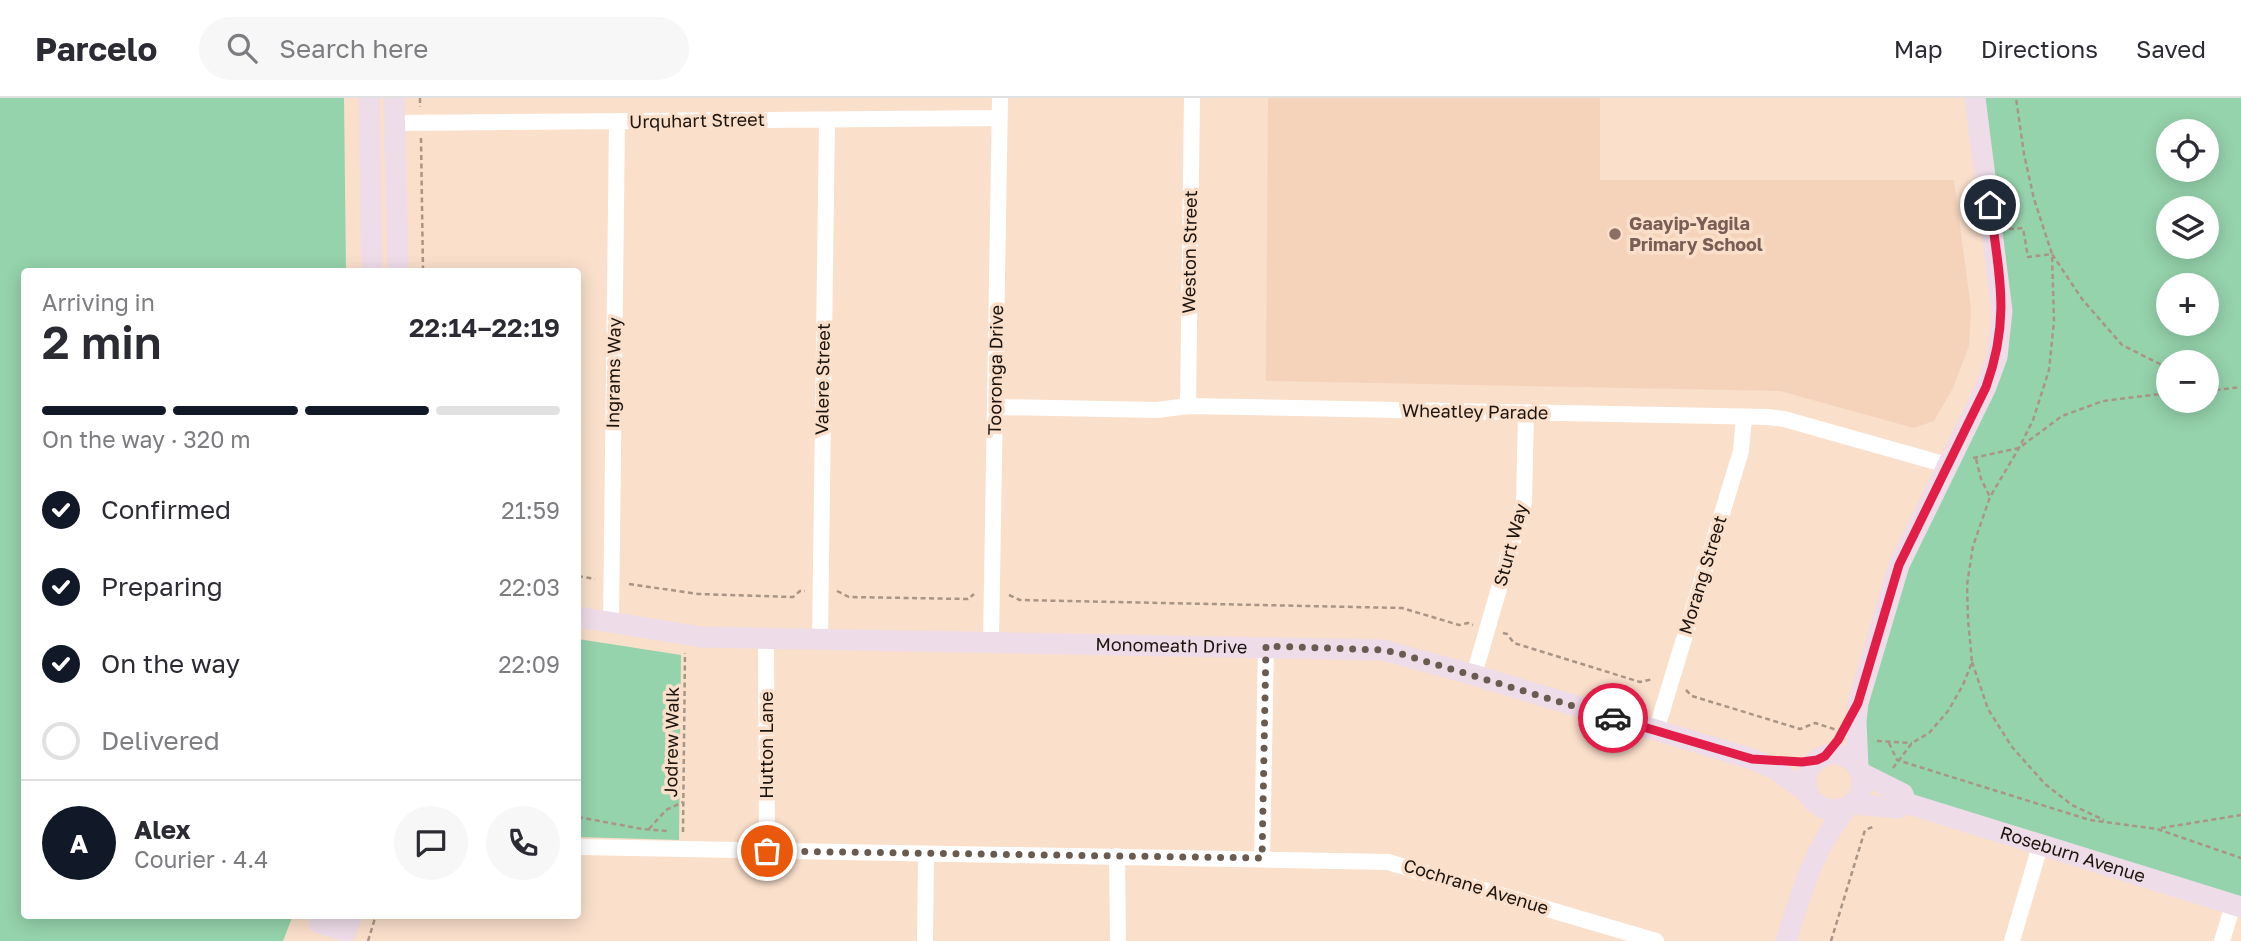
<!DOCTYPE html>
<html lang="en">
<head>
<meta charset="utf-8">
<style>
  :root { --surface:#fff; --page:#f7f7f7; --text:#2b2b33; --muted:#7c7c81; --line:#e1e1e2; --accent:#111827 }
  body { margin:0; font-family:"Golos Text",sans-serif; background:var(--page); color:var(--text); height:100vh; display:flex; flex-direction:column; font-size:26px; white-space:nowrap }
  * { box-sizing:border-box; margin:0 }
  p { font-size:23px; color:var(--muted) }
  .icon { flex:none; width:38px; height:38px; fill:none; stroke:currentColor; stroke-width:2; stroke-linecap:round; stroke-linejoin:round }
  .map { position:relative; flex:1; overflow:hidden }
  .drawer { position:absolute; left:21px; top:170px; width:560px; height:651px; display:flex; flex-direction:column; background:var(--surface); border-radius:7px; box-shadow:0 4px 18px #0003 }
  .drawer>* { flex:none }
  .buttons { position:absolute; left:2156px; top:21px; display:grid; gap:14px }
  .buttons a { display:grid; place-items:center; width:63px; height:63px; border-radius:50%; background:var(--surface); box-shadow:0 4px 18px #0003; font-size:35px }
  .pin { position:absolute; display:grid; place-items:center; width:60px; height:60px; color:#fff; margin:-30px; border:4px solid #fff; border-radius:50%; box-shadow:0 2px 7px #0007 }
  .courier { position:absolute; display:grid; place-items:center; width:70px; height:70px; margin:-35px; border:5px solid #e11d48; border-radius:50%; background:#fff; color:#222; box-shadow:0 2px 9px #0007 }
  .headline em { font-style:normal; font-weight:600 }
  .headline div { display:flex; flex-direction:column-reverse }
  .headline { display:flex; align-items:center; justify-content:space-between; height:119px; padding:0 21px }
  h1 { font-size:46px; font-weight:600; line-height:52px }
  .bar { display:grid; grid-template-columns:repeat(4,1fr); gap:10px 7px; align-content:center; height:84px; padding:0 21px }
  .bar i { height:9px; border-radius:5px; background:var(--line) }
  .bar .current { background:var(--accent) }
  .bar p { grid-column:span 4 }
  .line { display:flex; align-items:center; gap:18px; padding:0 21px; border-top:2px solid var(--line) }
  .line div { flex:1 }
  .round { display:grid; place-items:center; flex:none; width:74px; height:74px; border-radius:37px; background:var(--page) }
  ol { padding:0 21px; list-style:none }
  li { display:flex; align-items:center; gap:21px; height:77px }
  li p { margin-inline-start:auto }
  li .icon { padding:7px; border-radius:50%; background:var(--accent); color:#fff; stroke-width:4 }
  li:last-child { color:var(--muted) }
  li i { width:38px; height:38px; border:4px solid var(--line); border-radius:50% }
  header { display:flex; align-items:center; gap:42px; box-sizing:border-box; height:98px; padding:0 35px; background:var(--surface); border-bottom:2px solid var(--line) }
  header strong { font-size:33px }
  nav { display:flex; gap:38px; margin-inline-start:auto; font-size:24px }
  .search { width:490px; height:63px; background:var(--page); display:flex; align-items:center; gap:18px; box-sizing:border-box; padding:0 24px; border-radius:38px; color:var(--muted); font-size:26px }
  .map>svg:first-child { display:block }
  .built { fill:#f4d3ba }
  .green { fill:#95d3ac; fill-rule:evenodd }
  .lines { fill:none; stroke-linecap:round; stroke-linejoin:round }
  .path { stroke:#a99585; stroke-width:2.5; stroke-dasharray:5 3.5; stroke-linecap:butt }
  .street { stroke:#fff; stroke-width:16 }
  .secondary { stroke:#eedce8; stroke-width:21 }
  .done { stroke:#6a5b50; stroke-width:7; stroke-dasharray:0 12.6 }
  .route { stroke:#e11d48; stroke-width:9 }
  .education-dot { fill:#8d6e63; stroke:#fadfcb; stroke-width:2.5 }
  .labels { text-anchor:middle; stroke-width:7; stroke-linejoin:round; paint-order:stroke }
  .street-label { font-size:18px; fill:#1d140d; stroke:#fadfcb }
  .education-label { font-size:18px; font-weight:bold; fill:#785e54; stroke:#fadfcb; text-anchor:start }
</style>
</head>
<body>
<header>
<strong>Parcelo</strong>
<div class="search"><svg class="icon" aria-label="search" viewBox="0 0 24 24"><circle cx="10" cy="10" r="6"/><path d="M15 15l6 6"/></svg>Search here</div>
<nav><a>Map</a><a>Directions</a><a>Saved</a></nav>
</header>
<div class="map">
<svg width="2241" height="843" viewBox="0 0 2241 843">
  <rect width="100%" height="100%" fill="#fadfcb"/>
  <path class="built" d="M1268,0H1600V82H1954L1971,211L1969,248L1953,290L1934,323L1914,330L1780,293L1266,283Z"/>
  <path class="green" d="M0,0H344L346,173H24V817H293L283,843H0Z
    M1975,0H2241V809L1906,705L1861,675L1856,646L1899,467L1997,259ZM2168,33H2207V72H2168ZM2168,110H2207V149H2168ZM2168,187H2207V226H2168ZM2168,264H2207V303H2168Z
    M578,541L681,557L679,742L578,739Z"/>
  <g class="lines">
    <path class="path" d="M420,0V9
      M421,40L423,173
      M2009,131L2023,130L2028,159L2052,156L2082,201L2122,247L2168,270
      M2207,293L2241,289
      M1973,360L2019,350L2062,318L2103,303L2168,295
      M1976,361L1981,381L1990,399
      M578,478L595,481
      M629,486L698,496L793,499L800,493H805
      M837,493L849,499L968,501L974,496
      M1009,497L1020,502L1402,510L1459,527L1468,525L1473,527
      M1503,535L1507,536L1514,545L1640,584L1653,581
      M1972,564L1988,611L2012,649L2045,686L2072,707L2104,722
      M1686,592L1692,598L1800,631L1815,625L1837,632
      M1877,643L1912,645
      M1889,645L1897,662L2090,722L2157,731L2241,760
      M1893,670L1912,645L1929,635L1948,613L1963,587L1972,564L1968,521L1967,487L1973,448L1990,399L2019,350L2033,322L2049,272L2054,223L2052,156L2034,101L2024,56L2016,0
      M578,719L642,731L667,733
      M2161,730L2241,717
      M649,731L666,712L683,704
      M683,734L685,555
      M368,843L376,817
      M1831,843L1865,732L1875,728"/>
    <path class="street" d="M394,25L999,20
      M1188,308L1192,0
      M996,309L1157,312L1188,308L1768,319L1784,321L1947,367
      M611,525L617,24
      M766,541L767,753
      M820,541L827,22
      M991,544L1000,0
      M1474,577L1524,404L1526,315
      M1656,633L1741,353L1744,319
      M578,749L1388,764L1656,843
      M1117,758L1118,843
      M1262,760L1266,548
      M925,843L926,757
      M2012,843L2040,748
      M2222,843L2233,807"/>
    <g class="secondary">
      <path d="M369,0L372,173"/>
      <path d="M394,0L398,173"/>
      <path id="s1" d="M578,519L701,539L1383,552L1474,577L1752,661L1775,671L1808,695"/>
      <circle cx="1834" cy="684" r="28"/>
      <path d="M1858,669L1856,623L1858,605L1899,467L1986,289L1997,259L2002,213L1975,0"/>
      <path d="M1861,675L1903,696L1906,705"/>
      <path id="s2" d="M1853,706L1898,710L1906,705L2241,809"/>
      <path d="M322,817L319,825L346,833L352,817"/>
      <path d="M1786,843C1802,792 1813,752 1847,709"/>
    </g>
  </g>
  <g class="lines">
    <path class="done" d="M767,753L1262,760L1266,548L1383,552L1398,555L1613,620"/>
    <path class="route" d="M1613,620L1752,661L1802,664L1817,662L1825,658L1838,642L1858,605L1899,467L1986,289C2011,220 1999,177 1990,107"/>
  </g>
  <circle class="education-dot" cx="1615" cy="136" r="7"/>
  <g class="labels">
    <g class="street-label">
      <text transform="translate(697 23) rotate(-1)" y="6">Urquhart Street</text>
      <text transform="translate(1190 154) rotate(-89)" y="6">Weston Street</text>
      <text transform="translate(996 272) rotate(-89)" y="6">Tooronga Drive</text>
      <text transform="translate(614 275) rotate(-89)" y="6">Ingrams Way</text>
      <text transform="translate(823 281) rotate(-89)" y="6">Valere Street</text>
      <text transform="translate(1475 314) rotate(1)" y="6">Wheatley Parade</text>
      <text transform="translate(1511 447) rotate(-75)" y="6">Sturt Way</text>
      <text transform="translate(1703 477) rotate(-73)" y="6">Morang Street</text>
      <text dy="6" stroke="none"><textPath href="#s1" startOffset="595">Monomeath Drive</textPath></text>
      <text transform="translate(672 644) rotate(-89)" y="6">Jodrew Walk</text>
      <text transform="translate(767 647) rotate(-90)" y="6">Hutton Lane</text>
      <text dy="6" stroke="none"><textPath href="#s2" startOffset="229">Roseburn Avenue</textPath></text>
      <text transform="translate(1476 789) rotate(17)" y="6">Cochrane Avenue</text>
    </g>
    <g class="education-label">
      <text x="1629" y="132">Gaayip-Yagila<tspan x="1629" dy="21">Primary School</tspan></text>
    </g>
  </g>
</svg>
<div class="buttons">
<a><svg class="icon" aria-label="locate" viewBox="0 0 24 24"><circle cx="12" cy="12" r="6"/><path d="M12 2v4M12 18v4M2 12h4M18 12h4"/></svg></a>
<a><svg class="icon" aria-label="layers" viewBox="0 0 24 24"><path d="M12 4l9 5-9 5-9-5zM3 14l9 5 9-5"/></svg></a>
<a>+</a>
<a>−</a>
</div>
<div class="pin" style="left:767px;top:753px;background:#ea580c"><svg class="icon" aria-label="bag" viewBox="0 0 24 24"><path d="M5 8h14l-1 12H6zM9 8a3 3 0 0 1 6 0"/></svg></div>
<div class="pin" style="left:1990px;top:107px;background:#1f2937"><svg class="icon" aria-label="home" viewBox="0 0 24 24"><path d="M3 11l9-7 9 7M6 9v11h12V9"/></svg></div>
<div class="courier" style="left:1613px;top:620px"><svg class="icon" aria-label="car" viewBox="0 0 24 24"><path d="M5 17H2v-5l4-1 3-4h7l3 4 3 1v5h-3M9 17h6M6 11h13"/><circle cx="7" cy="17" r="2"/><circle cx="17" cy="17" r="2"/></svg></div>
<section class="drawer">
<div class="headline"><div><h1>2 min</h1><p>Arriving in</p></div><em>22:14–22:19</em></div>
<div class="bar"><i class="current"></i><i class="current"></i><i class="current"></i><i></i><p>On the way · 320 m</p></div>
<ol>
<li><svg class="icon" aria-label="check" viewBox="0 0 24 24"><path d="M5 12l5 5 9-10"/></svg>Confirmed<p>21:59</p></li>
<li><svg class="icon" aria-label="check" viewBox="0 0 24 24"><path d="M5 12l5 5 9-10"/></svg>Preparing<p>22:03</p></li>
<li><svg class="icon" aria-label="check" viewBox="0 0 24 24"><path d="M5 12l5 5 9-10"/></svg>On the way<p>22:09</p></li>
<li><i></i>Delivered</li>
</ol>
<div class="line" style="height:126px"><b class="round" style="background:var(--accent);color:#fff">A</b><div><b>Alex</b><p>Courier · 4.4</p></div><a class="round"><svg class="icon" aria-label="chat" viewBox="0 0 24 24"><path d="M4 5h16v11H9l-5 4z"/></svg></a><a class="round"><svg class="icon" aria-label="phone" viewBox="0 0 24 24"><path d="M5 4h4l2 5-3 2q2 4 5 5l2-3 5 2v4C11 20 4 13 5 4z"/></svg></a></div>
</section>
</div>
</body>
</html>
